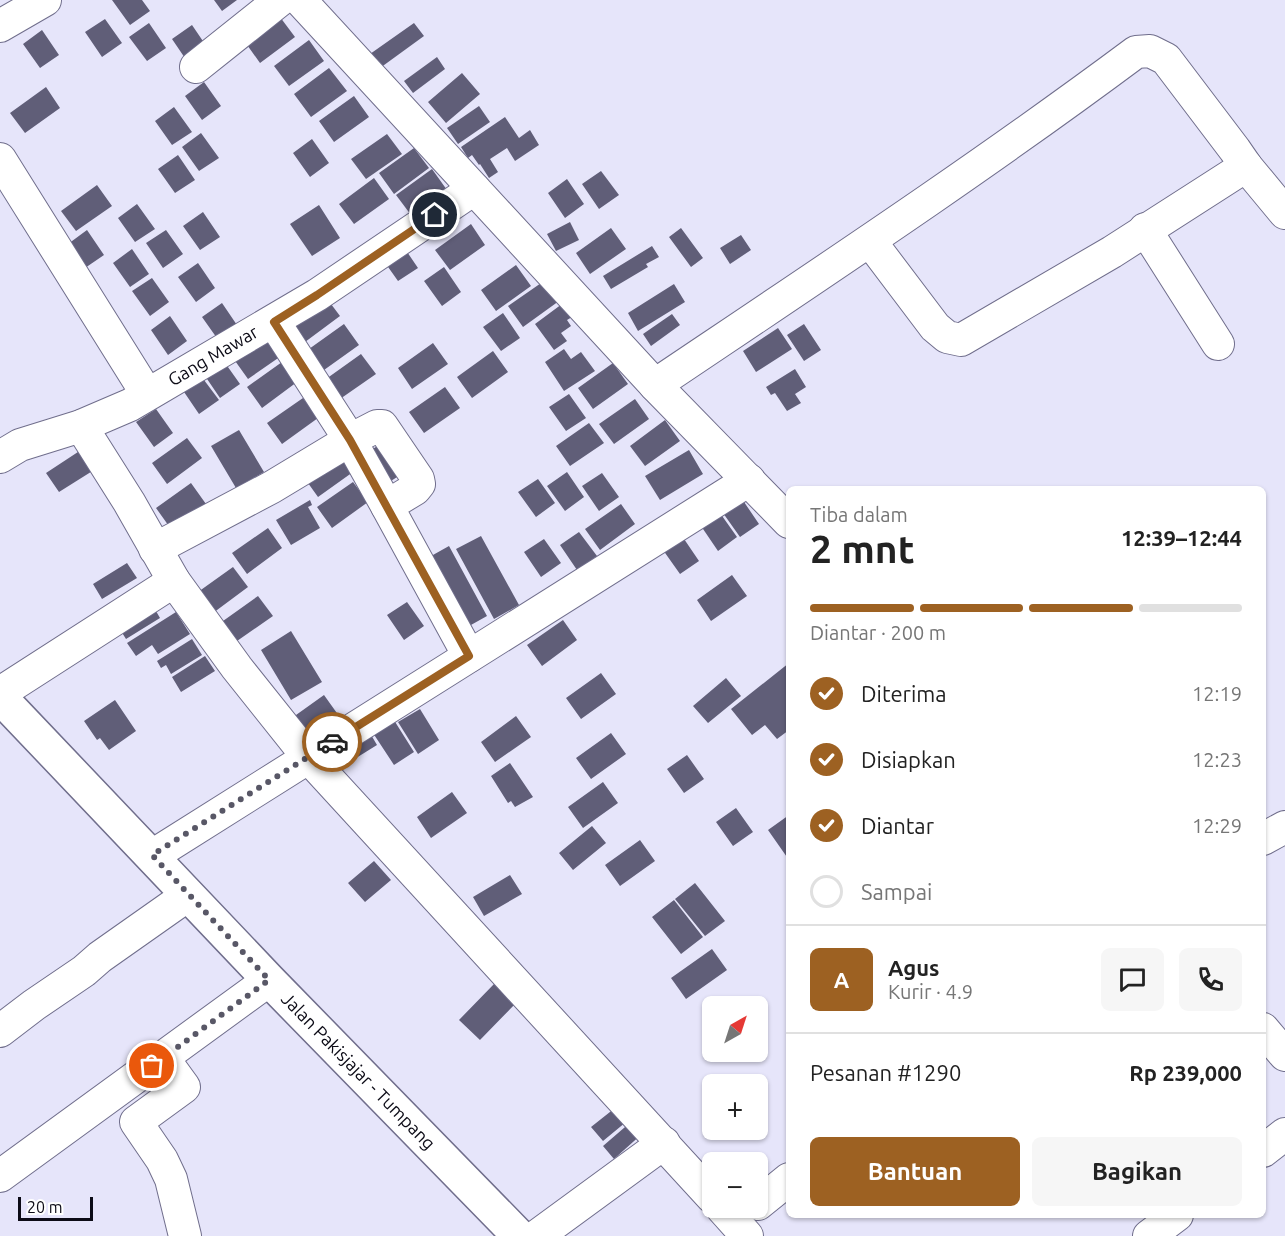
<!DOCTYPE html>
<html lang="id">
<head>
<meta charset="utf-8">
<style>
  :root { --surface:#fff; --page:#f6f6f6; --text:#222; --muted:#767676; --line:#e0e0e0; --accent:#9d6122 }
  body { margin:0; font-family:Ubuntu,sans-serif; background:var(--page); color:var(--text); height:100vh; display:flex; flex-direction:column; font-size:22px; white-space:nowrap }
  * { box-sizing:border-box; margin:0 }
  p { font-size:20px; color:var(--muted) }
  .icon { flex:none; width:33px; height:33px; fill:none; stroke:currentColor; stroke-width:2; stroke-linecap:round; stroke-linejoin:round }
  .map { position:relative; flex:1; overflow:hidden }
  .side { position:absolute; left:786px; top:486px; width:480px; height:732px; display:flex; flex-direction:column; background:var(--surface); border-radius:9px; box-shadow:0 2px 4px #0004 }
  .side>* { flex:none }
  .needle { width:39px; rotate:39deg }
  .tools { position:absolute; left:702px; top:996px; display:grid; gap:12px }
  .tools a { display:grid; place-items:center; width:66px; height:66px; border-radius:9px; background:var(--surface); box-shadow:0 2px 4px #0004; font-size:30px }
  .scale { position:absolute; left:18px; bottom:15px; width:75px; box-sizing:border-box; padding-left:6px; border:3px solid #0c0b16; border-top:0; font-size:16px; line-height:21px; white-space:nowrap; color:#0c0b16; -webkit-text-stroke:4px #fff; paint-order:stroke }
  .pin { position:absolute; display:grid; place-items:center; width:51px; height:51px; color:#fff; margin:-26px; border:3px solid #fff; border-radius:50%; box-shadow:0 2px 6px #0007 }
  .courier { position:absolute; display:grid; place-items:center; width:60px; height:60px; margin:-30px; border:4px solid #9d6122; border-radius:50%; background:#fff; color:#222; box-shadow:0 2px 8px #0007 }
  .summary em { font-style:normal; font-weight:600 }
  .summary div { display:flex; flex-direction:column-reverse }
  .summary { display:flex; align-items:center; justify-content:space-between; height:102px; padding:0 24px }
  h1 { font-size:39px; font-weight:600; line-height:45px }
  .bar { display:grid; grid-template-columns:repeat(4,1fr); gap:9px 6px; align-content:center; height:72px; padding:0 24px }
  .bar i { height:8px; border-radius:4px; background:var(--line) }
  .bar .current { background:var(--accent) }
  .bar p { grid-column:span 4 }
  .line { display:flex; align-items:center; gap:15px; padding:0 24px; border-top:2px solid var(--line) }
  .line div { flex:1 }
  .round { display:grid; place-items:center; flex:none; width:63px; height:63px; border-radius:9px; background:var(--page) }
  ol { padding:0 24px; list-style:none }
  li { display:flex; align-items:center; gap:18px; height:66px }
  li p { margin-inline-start:auto }
  li .icon { padding:6px; border-radius:50%; background:var(--accent); color:#fff; stroke-width:4 }
  li:last-child { color:var(--muted) }
  li i { width:33px; height:33px; border:3px solid var(--line); border-radius:50% }
  .primary-button { display:flex; gap:12px; margin-top:auto; padding:12px 24px }
  .primary-button a { flex:1; height:69px; border-radius:9px; background:var(--accent); color:#fff; font-size:24px; font-weight:600; line-height:69px; text-align:center }
  .primary-button a+a { background:var(--page); color:var(--text) }
  .map>svg:first-child { display:block }
  .building { fill:#605e78 }
  .lines { fill:none; stroke-linecap:round; stroke-linejoin:round }
  .minor-casing { stroke:#706e8c; stroke-width:34 }
  .major-casing { stroke:#706e8c; stroke-width:36 }
  .minor { stroke:#fff; stroke-width:32 }
  .major { stroke:#fff; stroke-width:33 }
  .done { stroke:#585766; stroke-width:6; stroke-dasharray:0 10.8 }
  .route { stroke:#9d6122; stroke-width:8 }
  .labels { text-anchor:middle; stroke-width:4.5; stroke-linejoin:round; paint-order:stroke }
  .street-label { font-size:18px; fill:#0c0b16; stroke:#fff }
</style>
</head>
<body>
<div class="map">
<svg width="1285" height="1236" viewBox="0 0 1285 1236">
  <rect width="100%" height="100%" fill="#e6e5fa"/>
  <path class="building" d="M112,0H142L150,11L130,25Z
    M214,0H237L222,11Z
    M280,17L295,37L260,63L245,42Z
    M105,19L122,43L102,57L85,32Z
    M149,23L166,48L147,61L129,37Z
    M414,23L424,36L380,68L370,54Z
    M192,25L209,50L189,64L172,39Z
    M42,30L59,55L40,68L23,44Z
    M309,40L324,61L289,86L274,66Z
    M437,57L445,69L413,93L404,81Z
    M329,68L347,91L311,117L294,94Z
    M462,73L480,94L446,123L428,102Z
    M204,82L221,106L202,120L185,96Z
    M46,87L60,108L25,133L10,113Z
    M354,96L369,117L334,142L319,121Z
    M479,106L490,122L458,144L447,128Z
    M174,107L192,132L172,145L155,121Z
    M505,117L519,138L530,130L539,145L515,161L507,148L490,159L498,172L489,178L480,164L479,165L472,155L468,158L461,147Z
    M201,133L219,158L199,171L182,147Z
    M387,134L402,154L366,179L351,159Z
    M312,139L329,163L310,177L293,153Z
    M414,148L429,168L394,194L379,173Z
    M178,155L195,180L175,193L158,169Z
    M432,169L447,190L411,215L396,195Z
    M601,171L619,195L599,209L582,184Z
    M374,178L389,199L354,224L339,204Z
    M567,179L584,204L565,218L548,193Z
    M97,185L112,206L76,231L61,211Z
    M137,204L155,229L135,242L118,218Z
    M319,205L340,238L312,256L290,224Z
    M203,212L220,237L200,250L183,226Z
    M570,222L579,240L556,251L547,234Z
    M471,224L485,245L450,270L435,250Z
    M611,228L626,249L590,274L576,253Z
    M681,228L703,258L691,267L669,237Z
    M87,230L104,255L85,268L68,244Z
    M166,230L183,254L163,268L146,243Z
    M741,235L751,250L730,264L720,248Z
    M401,243L418,268L398,281L381,257Z
    M652,246L659,257L646,264L648,267L611,289L603,276Z
    M132,249L149,274L130,287L113,263Z
    M198,263L215,288L196,302L178,277Z
    M516,265L531,286L496,311L481,290Z
    M444,267L461,292L442,306L424,281Z
    M152,278L169,302L150,316L132,291Z
    M544,281L559,301L523,327L508,306Z
    M674,284L685,302L638,331L628,313Z
    M325,296L340,316L305,342L290,321Z
    M222,303L239,328L219,341L202,317Z
    M562,304L572,317L567,320L571,326L561,333L567,341L554,350L535,324Z
    M503,313L520,338L501,351L483,327Z
    M672,314L680,325L651,346L643,334Z
    M170,316L187,341L168,355L151,330Z
    M344,324L359,345L324,370L309,349Z
    M804,324L821,350L804,361L787,335Z
    M778,328L792,349L756,372L743,351Z
    M269,333L284,354L248,379L233,358Z
    M433,343L448,364L412,389L398,368Z
    M564,349L571,359L581,352L595,371L564,391L545,362Z
    M493,351L508,372L472,398L457,377Z
    M361,354L376,374L340,399L326,379Z
    M223,360L240,384L220,398L203,373Z
    M282,362L297,382L262,408L247,387Z
    M613,363L628,384L593,409L578,388Z
    M795,369L806,387L795,394L801,403L787,411L775,393L771,395L766,387Z
    M201,376L219,400L199,414L182,389Z
    M445,387L460,408L424,433L409,412Z
    M569,394L586,418L566,431L549,407Z
    M303,398L318,418L282,444L267,423Z
    M635,399L649,419L614,444L599,424Z
    M156,409L173,433L154,447L136,422Z
    M665,420L680,441L645,466L630,446Z
    M589,423L604,443L570,466L556,446Z
    M239,430L264,472L236,488L211,446Z
    M187,438L202,458L167,484L152,463Z
    M389,439L408,470L380,488L361,456Z
    M81,450L94,470L59,492L46,473Z
    M689,450L703,474L660,500L645,476Z
    M339,451L353,472L318,497L303,476Z
    M567,472L584,497L565,511L547,486Z
    M602,473L619,497L599,511L582,486Z
    M538,479L555,503L536,517L518,492Z
    M353,482L368,502L332,528L317,507Z
    M191,483L206,504L171,529L156,508Z
    M742,499L759,524L740,537L723,513Z
    M310,500L312,505L308,507L320,528L291,545L276,520Z
    M621,504L635,524L600,550L585,529Z
    M720,513L737,537L718,551L701,526Z
    M268,528L282,548L247,574L232,553Z
    M579,532L597,556L577,570L560,545Z
    M481,536L519,605L494,619L456,549Z
    M682,536L699,561L680,574L663,550Z
    M544,539L561,563L541,577L524,552Z
    M449,546L487,616L462,630L424,560Z
    M127,563L137,578L102,599L93,584Z
    M233,567L248,587L213,613L198,592Z
    M732,575L747,596L711,621L697,600Z
    M258,596L273,616L237,641L223,621Z
    M149,599L160,618L126,639L114,620Z
    M407,602L424,626L404,640L387,615Z
    M176,612L190,634L158,654L152,645L136,656L127,643Z
    M563,620L577,640L542,666L527,645Z
    M291,631L322,682L291,700L261,650Z
    M192,639L202,655L171,674L166,665L161,668L157,661Z
    M205,656L215,671L181,692L172,677Z
    M789,663V730L777,739L765,725L752,735L731,709Z
    M601,673L616,694L581,719L566,698Z
    M726,678L741,696L708,723L693,706Z
    M324,695L339,716L304,741L289,720Z
    M115,700L136,731L109,750L100,738L97,740L84,721Z
    M420,709L439,740L418,754L398,722Z
    M516,716L531,737L495,762L481,742Z
    M392,717L414,752L394,765L371,730Z
    M367,728L377,745L348,763L337,747Z
    M611,733L626,754L591,779L576,758Z
    M687,755L704,779L684,793L667,769Z
    M510,763L533,797L515,807L511,801L508,803L491,776Z
    M603,782L618,803L583,828L568,807Z
    M452,792L467,813L431,838L417,817Z
    M736,808L753,832L733,846L716,822Z
    M789,815V860L768,830Z
    M592,826L606,843L573,870L559,853Z
    M640,840L655,861L620,886L605,865Z
    M374,861L391,880L365,902L348,883Z
    M510,875L522,894L484,916L473,897Z
    M695,883L725,921L705,936L675,899Z
    M674,900L703,937L681,954L652,917Z
    M712,949L727,970L686,999L671,978Z
    M494,984L515,1004L480,1040L459,1020Z
    M615,1108L626,1122L603,1141L591,1127Z
    M632,1121L643,1133L614,1159L603,1146Z"/>
  <g class="lines">
    <defs>
      <g id="minor">
        <path d="M300,0L655,385L789,522"/>
        <path d="M0,26L45,0"/>
        <path d="M196,67L280,0"/>
        <path d="M0,159L147,394"/>
        <path d="M1145,229L1218,344"/>
        <path d="M870,241L935,327L947,337L961,340L1112,252L1246,166"/>
        <path d="M274,322L350,440L377,426H382L418,479L419,484L415,489L387,506L469,656"/>
        <path d="M655,385C817,276 979,169 1136,52L1150,51L1166,59L1235,150L1246,166L1285,213"/>
        <path d="M81,426L129,502L174,581L237,668L308,757L712,1197"/>
        <path id="s1" d="M0,457L20,445L81,426L130,405L317,295L474,189"/>
        <path d="M155,549L272,487L350,440L387,506"/>
        <path d="M0,693L174,581"/>
        <path d="M1263,839L1285,827"/>
        <path d="M152,856L749,480"/>
        <path d="M1263,1029L1285,1055"/>
        <path d="M0,1031L34,1005L84,971L100,957L188,895"/>
        <path d="M163,1058L184,1087L136,1122L162,1160L171,1179L185,1236"/>
        <path d="M1263,1151L1285,1134"/>
        <path d="M0,1176L269,980"/>
        <path d="M758,1204L789,1179"/>
        <path d="M722,1208L747,1236"/>
        <path d="M537,1236L664,1143"/>
        <path d="M1149,1236L1177,1215"/>
      </g>
      <g id="major">
        <path id="s2" d="M0,697L269,980L519,1236"/>
      </g>
    </defs>
    <use href="#minor" class="minor-casing"/>
    <use href="#major" class="major-casing"/>
    <use href="#minor" class="minor"/>
    <use href="#major" class="major"/>
  </g>
  <g class="lines">
    <path class="done" d="M152,1066L269,980L152,855L332,742"/>
    <path class="route" d="M332,742L469,656L350,440L274,322L317,295L435,215"/>
  </g>
  <g class="labels">
    <g class="street-label">
      <text dy="6" stroke="none"><textPath href="#s1" startOffset="237">Gang Mawar</textPath></text>
      <text dy="6" stroke="none"><textPath href="#s2" startOffset="518">Jalan Pakisjajar - Tumpang</textPath></text>
    </g>
  </g>
</svg>
<div class="tools">
<a><svg class="needle" viewBox="-14 -14 28 28"><path d="M0-13l5 13h-10z" fill="#e53935"/><path d="M0 13l5-13h-10z" fill="#767676"/></svg></a>
<a>+</a>
<a>−</a>
</div>
<div class="scale">20 m</div>
<div class="pin" style="left:152px;top:1066px;background:#ea580c"><svg class="icon" aria-label="bag" viewBox="0 0 24 24"><path d="M5 8h14l-1 12H6zM9 8a3 3 0 0 1 6 0"/></svg></div>
<div class="pin" style="left:435px;top:215px;background:#1f2937"><svg class="icon" aria-label="home" viewBox="0 0 24 24"><path d="M3 11l9-7 9 7M6 9v11h12V9"/></svg></div>
<div class="courier" style="left:332px;top:742px"><svg class="icon" aria-label="car" viewBox="0 0 24 24"><path d="M5 17H2v-5l4-1 3-4h7l3 4 3 1v5h-3M9 17h6M6 11h13"/><circle cx="7" cy="17" r="2"/><circle cx="17" cy="17" r="2"/></svg></div>
<section class="side">
<div class="summary"><div><h1>2 mnt</h1><p>Tiba dalam</p></div><em>12:39–12:44</em></div>
<div class="bar"><i class="current"></i><i class="current"></i><i class="current"></i><i></i><p>Diantar · 200 m</p></div>
<ol>
<li><svg class="icon" aria-label="check" viewBox="0 0 24 24"><path d="M5 12l5 5 9-10"/></svg>Diterima<p>12:19</p></li>
<li><svg class="icon" aria-label="check" viewBox="0 0 24 24"><path d="M5 12l5 5 9-10"/></svg>Disiapkan<p>12:23</p></li>
<li><svg class="icon" aria-label="check" viewBox="0 0 24 24"><path d="M5 12l5 5 9-10"/></svg>Diantar<p>12:29</p></li>
<li><i></i>Sampai</li>
</ol>
<div class="line" style="height:108px"><b class="round" style="background:var(--accent);color:#fff">A</b><div><b>Agus</b><p>Kurir · 4.9</p></div><a class="round"><svg class="icon" aria-label="chat" viewBox="0 0 24 24"><path d="M4 5h16v11H9l-5 4z"/></svg></a><a class="round"><svg class="icon" aria-label="phone" viewBox="0 0 24 24"><path d="M5 4h4l2 5-3 2q2 4 5 5l2-3 5 2v4C11 20 4 13 5 4z"/></svg></a></div>
<div class="line" style="height:78px"><div>Pesanan #1290</div><b>Rp 239,000</b></div>
<div class="primary-button"><a>Bantuan</a><a>Bagikan</a></div>
</section>
</div>
</body>
</html>
